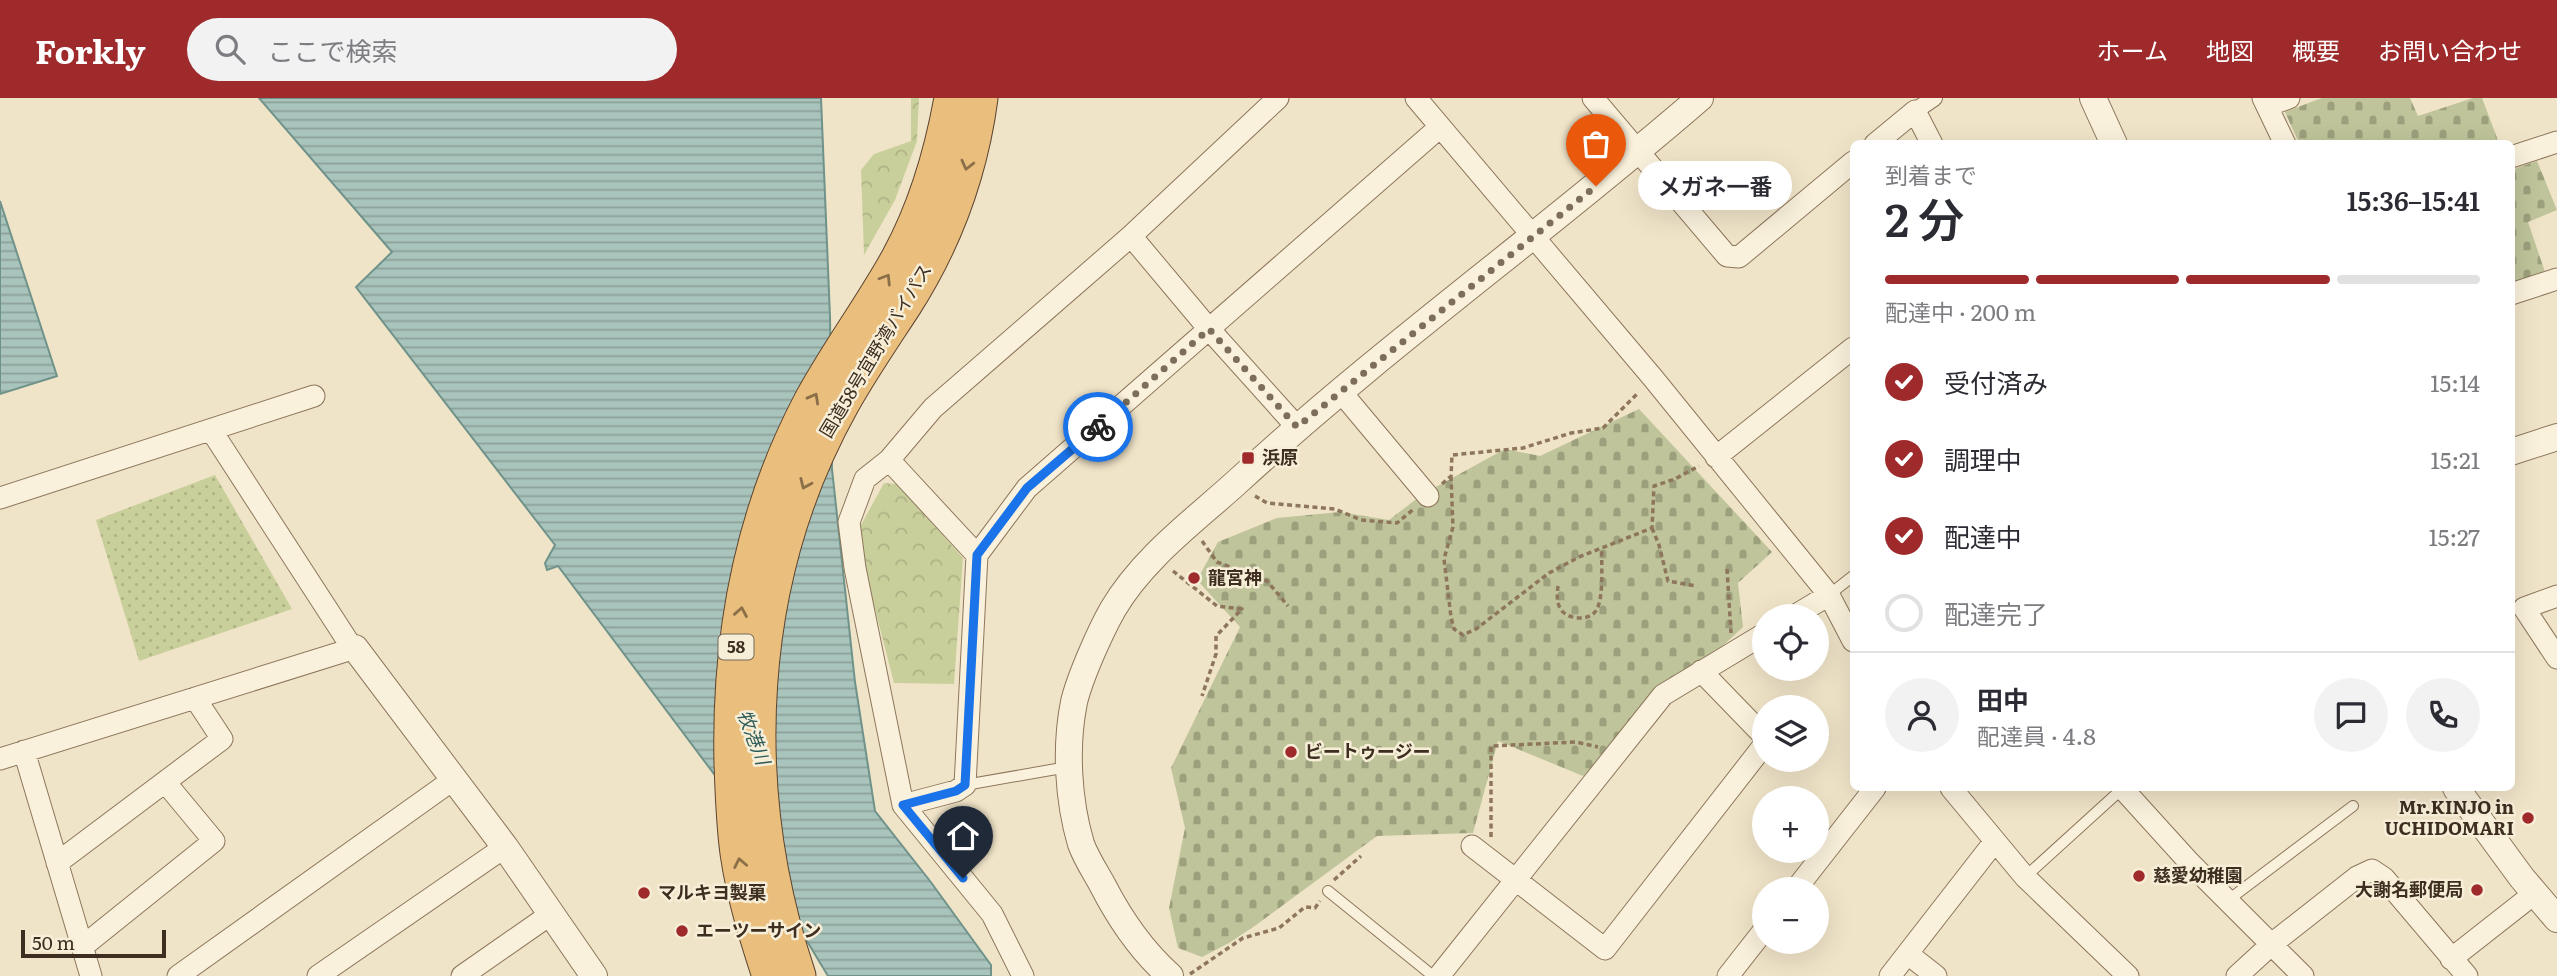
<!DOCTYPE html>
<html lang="ja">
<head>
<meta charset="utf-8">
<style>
  :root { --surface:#fff; --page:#f2f2f3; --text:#2b2b33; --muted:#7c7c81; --line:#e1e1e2; --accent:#9e2a2b }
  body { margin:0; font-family:Literata,"Noto Sans JP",serif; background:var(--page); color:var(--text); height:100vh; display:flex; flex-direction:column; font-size:26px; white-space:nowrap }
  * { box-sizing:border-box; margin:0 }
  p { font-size:23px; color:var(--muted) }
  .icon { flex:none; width:38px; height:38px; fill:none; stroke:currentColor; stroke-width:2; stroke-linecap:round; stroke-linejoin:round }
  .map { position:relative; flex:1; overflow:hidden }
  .drawer { position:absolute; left:1850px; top:42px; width:665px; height:651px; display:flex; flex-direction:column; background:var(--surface); border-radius:10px; box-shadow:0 7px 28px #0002 }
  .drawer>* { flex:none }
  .controls { position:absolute; left:1752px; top:506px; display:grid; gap:14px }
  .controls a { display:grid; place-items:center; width:77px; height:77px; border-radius:50%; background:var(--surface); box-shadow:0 7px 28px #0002; font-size:35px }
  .scale { position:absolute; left:21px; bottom:18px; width:145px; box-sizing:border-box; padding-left:7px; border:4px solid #3d2e20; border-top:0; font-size:19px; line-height:24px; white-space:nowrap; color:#3d2e20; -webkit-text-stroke:5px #f7eed8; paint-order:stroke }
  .pin { position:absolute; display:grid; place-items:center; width:60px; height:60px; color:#fff; margin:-72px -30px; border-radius:50% 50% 50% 0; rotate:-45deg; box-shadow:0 0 7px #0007 }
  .pin .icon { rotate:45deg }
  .courier { position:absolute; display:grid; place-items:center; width:70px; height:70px; margin:-35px; border:5px solid #1a73e8; border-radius:50%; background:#fff; color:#222; box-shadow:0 2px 9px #0007 }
  .bubble { position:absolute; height:49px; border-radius:24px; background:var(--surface); box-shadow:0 7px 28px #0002; font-size:23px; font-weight:600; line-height:49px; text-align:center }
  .summary em { font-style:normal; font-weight:600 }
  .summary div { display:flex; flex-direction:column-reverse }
  .summary { display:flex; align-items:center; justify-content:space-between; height:119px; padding:0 35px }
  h1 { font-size:46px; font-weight:600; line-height:52px }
  .bar { display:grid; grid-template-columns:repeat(4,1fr); gap:10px 7px; align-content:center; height:84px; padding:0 35px }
  .bar i { height:9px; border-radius:5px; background:var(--line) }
  .bar .active { background:var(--accent) }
  .bar p { grid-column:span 4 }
  .line { display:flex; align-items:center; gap:18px; padding:0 35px; border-top:2px solid var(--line) }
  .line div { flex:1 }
  .round { display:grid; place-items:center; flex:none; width:74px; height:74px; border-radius:37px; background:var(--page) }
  ol { padding:0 35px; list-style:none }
  li { display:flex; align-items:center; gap:21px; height:77px }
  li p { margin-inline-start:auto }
  li .icon { padding:7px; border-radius:50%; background:var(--accent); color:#fff; stroke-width:4 }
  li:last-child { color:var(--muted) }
  li i { width:38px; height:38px; border:4px solid var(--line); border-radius:50% }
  header { display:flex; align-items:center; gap:42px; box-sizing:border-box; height:98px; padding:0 35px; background:var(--accent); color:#fff }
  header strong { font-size:33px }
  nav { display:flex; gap:38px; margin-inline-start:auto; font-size:24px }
  .search { width:490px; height:63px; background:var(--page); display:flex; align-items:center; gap:18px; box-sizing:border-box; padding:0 24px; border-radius:38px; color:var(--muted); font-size:26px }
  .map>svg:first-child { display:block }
  .grass { fill:url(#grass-dots) }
  .forest { fill:url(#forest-crowns) }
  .cemetery { fill:url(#cemetery-stones) }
  .water { fill:url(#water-rules); stroke:#6f938a; stroke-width:2 }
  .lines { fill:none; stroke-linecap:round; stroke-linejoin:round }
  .service-casing { stroke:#8d765c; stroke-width:12 }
  .pedestrian-casing { stroke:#8d765c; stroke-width:18 }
  .minor-casing { stroke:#8d765c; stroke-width:23 }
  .tertiary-casing { stroke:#8d765c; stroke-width:28 }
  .trunk-casing { stroke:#5b4430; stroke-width:37 }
  .path { stroke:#8d765c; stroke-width:3.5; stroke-dasharray:5 3.5; stroke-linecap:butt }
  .service { stroke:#faf1dc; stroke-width:10 }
  .pedestrian { stroke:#faf1dc; stroke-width:16 }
  .minor { stroke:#faf1dc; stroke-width:21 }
  .tertiary { stroke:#faf1dc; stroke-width:26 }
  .trunk { stroke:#eabe7c; stroke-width:35 }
  .oneway { stroke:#8b6f49 }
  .done { stroke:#7c6e5b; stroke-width:7; stroke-dasharray:0 12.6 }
  .route { stroke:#1a73e8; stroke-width:9 }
  .poi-dot { fill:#9e2a2b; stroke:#f7eed8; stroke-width:2.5 }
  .labels { text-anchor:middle; stroke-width:5; stroke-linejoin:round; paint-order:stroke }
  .shield { fill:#f7eed8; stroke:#756857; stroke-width:2 }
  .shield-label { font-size:16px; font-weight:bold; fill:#3d2e20 }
  .street-label { font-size:18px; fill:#3d2e20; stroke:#f7eed8 }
  .poi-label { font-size:18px; font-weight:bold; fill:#3d2e20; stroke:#f7eed8; text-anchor:start }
  .water-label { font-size:19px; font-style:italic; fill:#2f5d5a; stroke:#f7eed8 }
</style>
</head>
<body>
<header>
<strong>Forkly</strong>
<div class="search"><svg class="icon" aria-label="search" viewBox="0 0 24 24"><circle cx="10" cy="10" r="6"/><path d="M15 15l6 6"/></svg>ここで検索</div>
<nav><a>ホーム</a><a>地図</a><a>概要</a><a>お問い合わせ</a></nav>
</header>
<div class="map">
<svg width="2557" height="878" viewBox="0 0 2557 878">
  <defs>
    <pattern id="grass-dots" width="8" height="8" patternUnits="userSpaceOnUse" patternTransform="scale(1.75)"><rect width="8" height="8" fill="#c9cf9b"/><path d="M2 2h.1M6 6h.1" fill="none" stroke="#aeb285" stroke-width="1.8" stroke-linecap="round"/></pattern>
    <pattern id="forest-crowns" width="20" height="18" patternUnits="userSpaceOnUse" patternTransform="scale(1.75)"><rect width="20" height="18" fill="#c9cf9b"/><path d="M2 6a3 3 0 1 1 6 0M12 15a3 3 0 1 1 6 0" fill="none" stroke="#aeb285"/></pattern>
    <pattern id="cemetery-stones" width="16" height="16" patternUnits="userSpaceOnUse" patternTransform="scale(1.75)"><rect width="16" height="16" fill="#bfc49a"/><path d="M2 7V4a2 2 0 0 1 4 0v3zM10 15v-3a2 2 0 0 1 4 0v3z" fill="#9ca07d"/></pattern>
    <pattern id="water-rules" width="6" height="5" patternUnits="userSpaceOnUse" patternTransform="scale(1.75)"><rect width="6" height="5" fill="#a9c4bc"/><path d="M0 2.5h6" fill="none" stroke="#8ba098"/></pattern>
  </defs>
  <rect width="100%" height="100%" fill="#f0e4c8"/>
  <path class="grass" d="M215,377L292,511L139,563L96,422Z"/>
  <path class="forest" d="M911,0H919L917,43L895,102L864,157L861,72L874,56L911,43Z
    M884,385L897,386L963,460L954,586L894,585L865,472L861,427Z"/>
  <path class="cemetery" d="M2322,0H2410L2418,18L2473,0H2482L2499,45H2299L2285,14Z
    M2537,63L2557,112L2528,124L2546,177L2511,188V72Z
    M1639,311L1772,454L1738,485L1743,529L1583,678L1498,643L1473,735L1377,738L1256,827L1229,845L1202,859L1178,850L1169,810L1185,730L1171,670L1240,529L1197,482L1218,444L1277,420L1340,414L1389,422L1423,396L1505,351L1540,358Z"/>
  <path class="water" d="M259,0H821L830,219L832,371L855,584L875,713L930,783L991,867V878H828L721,700L717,680L558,468L547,472L545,465L555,447L356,189L392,154Z
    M0,103L57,278L0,296Z"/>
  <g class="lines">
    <defs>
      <path id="service" d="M1829,497L1853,478
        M965,687L1062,670
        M2025,779L2123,690
        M1328,793L1433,878
        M2227,803L2353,708"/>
      <path id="pedestrian" d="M1915,13L1934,0"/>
      <path id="minor" d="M1416,0L1653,280L1829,497L1853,543
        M1593,0L1727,158L1739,159L1853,64
        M2263,0L2285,46
        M2267,8L2289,0
        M1875,46L1915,13L1932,46
        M2511,59L2557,44
        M1131,138L1209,231L1297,329
        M2511,196L2557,181
        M1341,294L1428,398
        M211,332L351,548L355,550
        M1716,359L1853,250
        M889,362L977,457
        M0,400L314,298
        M2557,498L2524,510L2557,560
        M1794,518L1829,497
        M1701,573L1764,638
        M24,653L91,878
        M0,661L355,550
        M1951,690L2025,779L2128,878
        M2122,690L2190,765L2303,878
        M903,707L956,693L965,687L977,457L1027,390L1440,29
        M1472,748L1605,851L1764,647
        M57,765L222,641L195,600
        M1796,791L1875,690
        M82,849L214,743L165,684
        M1908,856L1936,878
        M2451,861L2535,795
        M178,878L454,681
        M318,878L505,749
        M462,878L551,816
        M1023,878L992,816L903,707L855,470L849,424L865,381L889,362L933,310L1131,138L1278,0
        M1439,878L1663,597L1764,536
        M1728,878L1764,832
        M1890,878L1995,743
        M2237,878L2273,845L2357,779L2372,772L2384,780L2467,878"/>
      <path id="tertiary" d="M2093,0L2114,46
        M2511,354L2557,339
        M355,550L505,749L594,878
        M2456,690L2522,780L2557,821
        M1170,878C1142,853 1120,821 1103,788C1096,775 1086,760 1081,746C1068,702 1065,649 1074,604C1080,579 1100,534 1113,511C1143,460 1194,423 1237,384C1385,248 1549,131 1700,0"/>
      <path id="trunk" d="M770,878C757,838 744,797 738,755C734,726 733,696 732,666C729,540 752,416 811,304C838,254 872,209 899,160C926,110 942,56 952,0
        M798,878C735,690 744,480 842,305C861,271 883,239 904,207C945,143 970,75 980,0"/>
    </defs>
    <use href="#service" class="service-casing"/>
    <use href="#pedestrian" class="pedestrian-casing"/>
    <use href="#minor" class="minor-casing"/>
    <use href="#tertiary" class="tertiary-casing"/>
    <use href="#trunk" class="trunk-casing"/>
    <path class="path" d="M1451,378L1453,429L1444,461L1451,519L1454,531L1463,537L1476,531L1549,475L1579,459L1652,430L1654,388L1675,381L1699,368
      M1442,386L1451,378L1452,357L1523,350L1571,335L1603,330L1638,295
      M1255,398L1267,405L1335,411L1361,422L1397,425L1415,410
      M1652,430L1659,447L1668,483L1696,488
      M1202,443L1217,464L1267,483L1288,508
      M1727,471L1731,535
      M1173,473L1217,508L1242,511L1216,538V556L1202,598
      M1558,488C1557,496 1556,507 1563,514C1572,522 1591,523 1597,511C1604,497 1601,466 1602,450
      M1491,739V648L1576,644L1598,649
      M1334,782L1361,758
      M1190,876L1243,840L1279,830L1305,809L1315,810L1320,803"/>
    <use href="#service" class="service"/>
    <use href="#pedestrian" class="pedestrian"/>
    <use href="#minor" class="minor"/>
    <use href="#tertiary" class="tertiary"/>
    <use href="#trunk" class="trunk"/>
  </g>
  <defs><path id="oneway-chevron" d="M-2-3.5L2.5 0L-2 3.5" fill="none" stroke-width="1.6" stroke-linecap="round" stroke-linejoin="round" transform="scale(1.75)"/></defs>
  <g class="oneway">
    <use href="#oneway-chevron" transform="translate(967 67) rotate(104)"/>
    <use href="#oneway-chevron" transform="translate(886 181) rotate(-58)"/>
    <use href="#oneway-chevron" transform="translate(814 300) rotate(-61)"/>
    <use href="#oneway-chevron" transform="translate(805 386) rotate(114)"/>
    <use href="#oneway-chevron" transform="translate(741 514) rotate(-80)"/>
    <use href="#oneway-chevron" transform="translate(740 765) rotate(-101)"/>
  </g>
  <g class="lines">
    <path class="done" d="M1098,329L1209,231L1297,329L1596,88"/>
    <path class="route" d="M963,780L903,707L956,693L965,687L977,457L1027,390L1098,329"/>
  </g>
  <g class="poi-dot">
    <rect x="1241" y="353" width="14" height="14" rx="3.5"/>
    <circle cx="1194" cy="480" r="7"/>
    <circle cx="1291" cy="654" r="7"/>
    <circle cx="2528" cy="720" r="7"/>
    <circle cx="2139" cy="778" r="7"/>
    <circle cx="2477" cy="792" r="7"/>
    <circle cx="644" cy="795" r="7"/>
    <circle cx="682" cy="833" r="7"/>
  </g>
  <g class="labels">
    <rect class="shield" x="718.5" y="536.5" width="35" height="25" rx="5"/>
    <g class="shield-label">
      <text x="736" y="555">58</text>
    </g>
    <g class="street-label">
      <text transform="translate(876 253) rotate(-59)" y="6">国道58号宜野湾バイパス</text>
    </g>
    <g class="poi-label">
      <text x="1262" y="366">浜原</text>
      <text x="1208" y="486">龍宮神</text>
      <text x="1305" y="660">ビートゥージー</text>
      <text x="2514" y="716" text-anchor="end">Mr.KINJO in<tspan x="2514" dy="21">UCHIDOMARI</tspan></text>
      <text x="2153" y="784">慈愛幼稚園</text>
      <text x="2463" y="798" text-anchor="end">大謝名郵便局</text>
      <text x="658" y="801">マルキヨ製菓</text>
      <text x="696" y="839">エーツーサイン</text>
    </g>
    <g class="water-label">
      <text transform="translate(754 639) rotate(69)" y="7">牧港川</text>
    </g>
  </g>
</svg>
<div class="controls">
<a><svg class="icon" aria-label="locate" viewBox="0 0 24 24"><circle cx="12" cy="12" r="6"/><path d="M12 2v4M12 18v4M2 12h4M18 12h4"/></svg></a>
<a><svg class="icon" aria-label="layers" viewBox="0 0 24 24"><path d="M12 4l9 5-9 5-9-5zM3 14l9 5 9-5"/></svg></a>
<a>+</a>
<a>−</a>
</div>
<div class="scale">50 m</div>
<div class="pin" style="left:1596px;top:88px;background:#ea580c"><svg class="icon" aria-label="bag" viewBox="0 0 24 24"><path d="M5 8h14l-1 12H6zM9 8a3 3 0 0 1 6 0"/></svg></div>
<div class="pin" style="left:963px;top:780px;background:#1f2937"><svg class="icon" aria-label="home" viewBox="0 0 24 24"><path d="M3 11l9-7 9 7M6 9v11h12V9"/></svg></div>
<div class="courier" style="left:1098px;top:329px"><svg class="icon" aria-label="bike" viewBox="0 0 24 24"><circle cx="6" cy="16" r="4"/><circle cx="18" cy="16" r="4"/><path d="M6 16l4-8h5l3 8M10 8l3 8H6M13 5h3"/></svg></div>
<div class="bubble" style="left:1638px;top:63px;width:154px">メガネ一番</div>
<section class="drawer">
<div class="summary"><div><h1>2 分</h1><p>到着まで</p></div><em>15:36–15:41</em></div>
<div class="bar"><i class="active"></i><i class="active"></i><i class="active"></i><i></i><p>配達中 · 200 m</p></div>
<ol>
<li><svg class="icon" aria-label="check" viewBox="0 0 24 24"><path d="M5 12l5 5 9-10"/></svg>受付済み<p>15:14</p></li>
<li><svg class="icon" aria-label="check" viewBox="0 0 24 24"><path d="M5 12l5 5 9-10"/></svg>調理中<p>15:21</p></li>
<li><svg class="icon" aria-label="check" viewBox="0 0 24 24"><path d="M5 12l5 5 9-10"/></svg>配達中<p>15:27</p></li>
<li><i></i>配達完了</li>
</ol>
<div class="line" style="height:126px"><a class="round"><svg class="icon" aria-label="person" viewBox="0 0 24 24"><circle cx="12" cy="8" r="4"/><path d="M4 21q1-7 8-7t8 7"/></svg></a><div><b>田中</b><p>配達員 · 4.8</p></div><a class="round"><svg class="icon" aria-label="chat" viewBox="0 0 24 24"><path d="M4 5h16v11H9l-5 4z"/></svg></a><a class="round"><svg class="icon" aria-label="phone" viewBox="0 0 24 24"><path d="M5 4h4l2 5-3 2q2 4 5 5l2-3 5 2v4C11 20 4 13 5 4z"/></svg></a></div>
</section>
</div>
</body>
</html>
